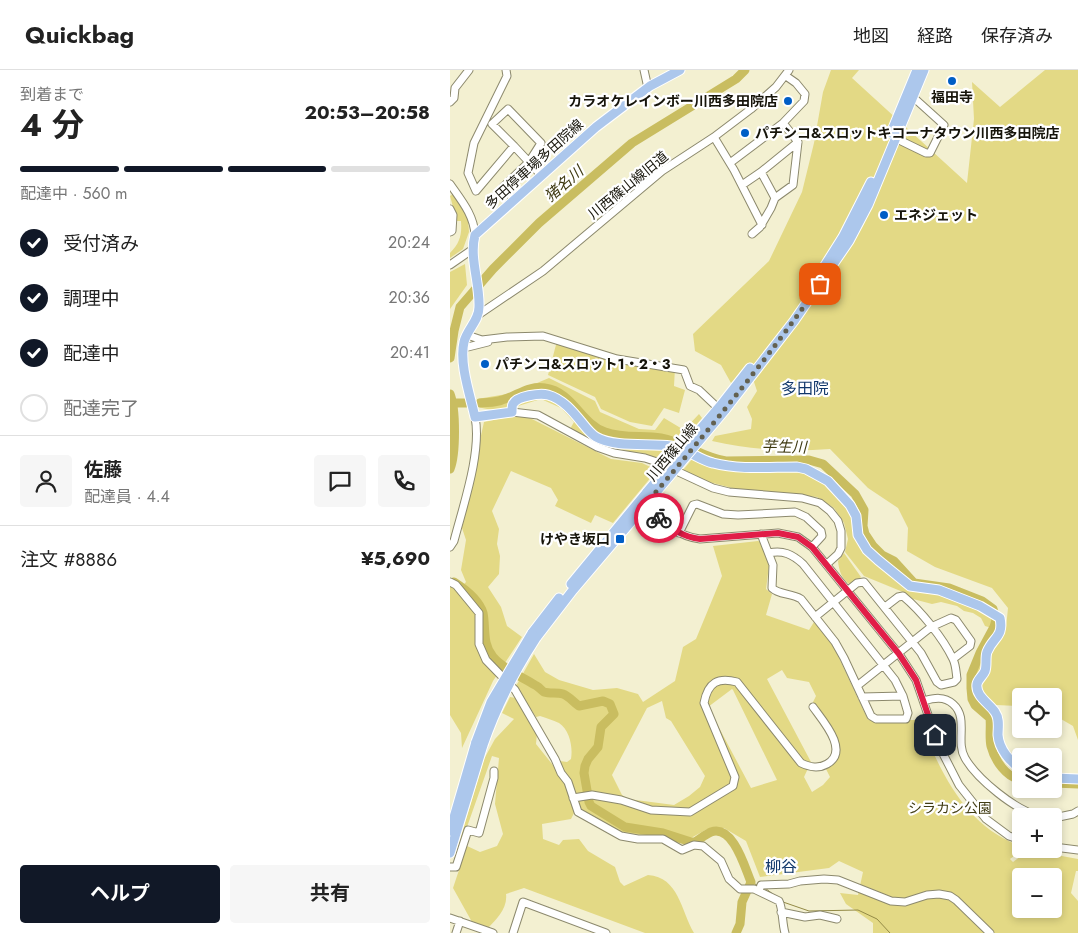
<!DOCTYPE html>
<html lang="ja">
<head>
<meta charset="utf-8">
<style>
  :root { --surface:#fff; --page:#f6f6f6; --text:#222; --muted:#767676; --line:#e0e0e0; --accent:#111827 }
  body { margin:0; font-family:Jost,"Noto Sans JP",sans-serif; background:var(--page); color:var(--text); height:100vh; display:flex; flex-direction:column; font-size:19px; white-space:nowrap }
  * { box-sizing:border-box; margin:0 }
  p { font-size:16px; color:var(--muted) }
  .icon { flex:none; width:28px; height:28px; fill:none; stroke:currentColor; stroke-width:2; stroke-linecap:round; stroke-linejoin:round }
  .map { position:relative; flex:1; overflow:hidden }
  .drawer { display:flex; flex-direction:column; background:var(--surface); width:450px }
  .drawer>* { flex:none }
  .buttons { position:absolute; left:562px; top:618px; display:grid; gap:10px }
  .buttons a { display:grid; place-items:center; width:50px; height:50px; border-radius:5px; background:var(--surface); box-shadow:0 2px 8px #0003; font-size:25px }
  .pin { position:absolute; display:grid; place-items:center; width:42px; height:42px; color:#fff; margin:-21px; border-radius:10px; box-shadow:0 2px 8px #0006 }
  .courier { position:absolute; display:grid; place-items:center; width:50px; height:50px; margin:-25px; border:4px solid #e11d48; border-radius:50%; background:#fff; color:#222; box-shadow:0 1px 6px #0007 }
  .head em { font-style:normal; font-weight:700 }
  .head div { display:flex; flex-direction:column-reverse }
  .head { display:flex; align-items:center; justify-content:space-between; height:85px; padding:0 20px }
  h1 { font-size:32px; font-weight:700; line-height:38px }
  .bar { display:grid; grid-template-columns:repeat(4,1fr); gap:8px 5px; align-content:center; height:60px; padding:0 20px }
  .bar i { height:6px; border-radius:4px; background:var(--line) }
  .bar .active { background:var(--accent) }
  .bar p { grid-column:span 4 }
  .line { display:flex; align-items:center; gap:12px; padding:0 20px; border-top:1px solid var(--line) }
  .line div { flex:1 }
  .round { display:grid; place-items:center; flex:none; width:52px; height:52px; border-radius:5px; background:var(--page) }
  ol { padding:0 20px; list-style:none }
  li { display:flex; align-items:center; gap:15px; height:55px }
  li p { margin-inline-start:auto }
  li .icon { padding:5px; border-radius:50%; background:var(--accent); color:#fff; stroke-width:4 }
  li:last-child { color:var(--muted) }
  li i { width:28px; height:28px; border:2px solid var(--line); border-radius:50% }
  .cta { display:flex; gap:10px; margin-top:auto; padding:10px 20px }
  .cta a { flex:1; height:58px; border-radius:5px; background:var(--accent); color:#fff; font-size:20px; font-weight:700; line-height:58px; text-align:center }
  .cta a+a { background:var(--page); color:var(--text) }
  header { display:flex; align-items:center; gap:30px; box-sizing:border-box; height:70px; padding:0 25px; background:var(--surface); border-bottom:1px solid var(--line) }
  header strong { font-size:24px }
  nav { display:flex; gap:28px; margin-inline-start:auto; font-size:18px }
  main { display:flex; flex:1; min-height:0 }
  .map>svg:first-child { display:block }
  .green { fill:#e3d985; fill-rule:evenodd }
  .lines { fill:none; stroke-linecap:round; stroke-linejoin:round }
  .stream { stroke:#938a46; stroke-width:1 }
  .river { stroke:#c9bd60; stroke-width:9 }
  .minor-casing { stroke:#8c896d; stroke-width:9 }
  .major-casing { stroke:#fff; stroke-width:11 }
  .minor { stroke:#fff; stroke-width:7 }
  .major { stroke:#acc7ec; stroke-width:9 }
  .major-bridge-casing { stroke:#fff; stroke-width:11; stroke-linecap:butt }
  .major-bridge { stroke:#acc7ec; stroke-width:9 }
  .done { stroke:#636150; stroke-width:5; stroke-dasharray:0 9 }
  .route { stroke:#e11d48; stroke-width:6 }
  .poi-dot { fill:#005ec6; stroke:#fff; stroke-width:2 }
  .labels { text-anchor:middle; stroke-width:4.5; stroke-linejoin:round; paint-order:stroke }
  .poi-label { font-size:14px; font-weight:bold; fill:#16140a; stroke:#fff; text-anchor:start }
  .street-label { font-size:14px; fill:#16140a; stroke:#fff }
  .park-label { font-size:14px; fill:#413c14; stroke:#fff }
  .water-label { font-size:15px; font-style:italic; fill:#3e3911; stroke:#fff }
  .quarter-label { font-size:16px; fill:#11376b; stroke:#fff }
</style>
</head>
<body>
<header>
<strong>Quickbag</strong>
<nav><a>地図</a><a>経路</a><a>保存済み</a></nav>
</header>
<main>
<section class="drawer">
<div class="head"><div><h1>4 分</h1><p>到着まで</p></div><em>20:53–20:58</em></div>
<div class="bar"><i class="active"></i><i class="active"></i><i class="active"></i><i></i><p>配達中 · 560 m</p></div>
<ol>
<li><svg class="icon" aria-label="check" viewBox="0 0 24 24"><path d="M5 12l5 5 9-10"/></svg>受付済み<p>20:24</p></li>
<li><svg class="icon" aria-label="check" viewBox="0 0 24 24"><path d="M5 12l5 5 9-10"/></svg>調理中<p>20:36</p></li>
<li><svg class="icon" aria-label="check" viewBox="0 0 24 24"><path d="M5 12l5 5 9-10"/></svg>配達中<p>20:41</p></li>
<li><i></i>配達完了</li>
</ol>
<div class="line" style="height:90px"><a class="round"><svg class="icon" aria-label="person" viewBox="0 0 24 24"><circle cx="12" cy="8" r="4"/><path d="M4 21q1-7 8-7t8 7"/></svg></a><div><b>佐藤</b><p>配達員 · 4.4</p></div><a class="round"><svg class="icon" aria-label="chat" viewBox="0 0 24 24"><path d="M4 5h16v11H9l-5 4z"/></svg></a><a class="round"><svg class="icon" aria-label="phone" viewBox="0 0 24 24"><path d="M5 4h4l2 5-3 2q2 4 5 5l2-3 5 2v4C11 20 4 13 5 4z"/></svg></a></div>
<div class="line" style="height:65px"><div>注文 #8886</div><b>¥5,690</b></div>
<div class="cta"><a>ヘルプ</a><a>共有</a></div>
</section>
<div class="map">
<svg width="628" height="863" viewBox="0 0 628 863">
  <rect width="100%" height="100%" fill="#f3f0d1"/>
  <path class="green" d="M381,0H409L402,8L517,113L524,49L522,12L550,37L595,0H628V670L623,656L604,645V626H571V631L567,636L526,634L522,603L532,584L530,575L545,559L535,556L531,548L523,543L514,541L507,536L491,532L482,534L463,529L453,522L414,506L395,482L398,469L394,453L384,438L367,427L286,419L259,412L233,400L243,388L296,401L356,402L371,409L398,436L418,485H429L451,500L461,513L521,534L540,547L550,559L556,558L558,538L542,518L485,497L457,481L458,458L448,438L418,418L380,379C339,382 302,380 262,371L265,366L301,359L302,349L297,337L307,321L304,312L294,305L281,313L271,295L245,281L243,264L319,191L352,122L364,73L373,22Z
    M3,124L18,148L19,162L13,179L0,188V183C10,173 12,165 11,151H7L0,126Z
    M15,194L17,215L0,239V202Z
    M107,271L183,295L225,298L224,316L235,320L229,343L214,338L202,356L180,352L151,339L145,327L98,305Z
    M99,308L145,331L150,342L189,359L205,360L214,348L234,360L249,344L252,348L218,388L213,390L192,383L180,382L144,372L120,359L124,352L111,338L91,329C71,335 50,344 29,337L27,329L63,323Z
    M62,346L78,347L161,389L192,393L207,400L163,453L145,445L141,453L105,436L108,430L101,418L61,401L42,441L49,459L47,474L50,486L49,504L38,517L51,537L57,556L72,567L43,611L12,678L11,663L0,645V512L13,515L16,512L11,500L16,470L11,455L34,352Z
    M308,471L311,472L319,496L316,519L322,524L316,545L359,560L364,552L383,575L418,650H469C491,702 514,756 571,776V779H574L560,789L563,792L579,780L628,789V801H626L621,823L628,831V863H423V853L396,834L390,823L408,825L413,802L389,791L379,798L310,807L296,771L274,758L257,759L234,772L207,767L173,763L130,739L111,698L110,691L117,692L121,689C123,678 120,660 109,653C103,650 96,648 90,646L86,647L66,616L84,584L95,602L109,610L143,620L167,618L188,624L193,632L225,611L233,577L246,569L272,506L263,476ZM332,600L337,608L359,612L366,626L363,632L387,671L389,684L383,694L375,697L380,707L373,715L362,722L354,707L361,692L317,609ZM282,619L283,620L327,710L301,718L258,637ZM212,631L216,648L221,651L255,706L250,717L239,726L224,735L178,729L172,725L162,705L197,638ZM571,806H604V839H571Z
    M394,483L411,507L401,515C392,510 389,501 388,491Z
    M60,627L66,628L87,663L86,674L102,694L115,713L124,743L121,749L92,754L93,769L109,775L113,770L129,769L138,781L165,797L170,812L174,816L198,805C229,807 231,841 244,863H195L74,818L56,824C58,838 46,850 38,858L22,852L3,818L17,776L30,782L47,776L53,764L45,734L49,688L42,686L5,791L4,790L34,689L45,669L64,649L52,643Z"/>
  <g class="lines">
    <path class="stream" d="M301,812L307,815
      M315,818L324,825
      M333,832L359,841L408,840L427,849L440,863"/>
    <path class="river" d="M0,288L4,261L10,237L43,199L89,153L182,73L286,9L295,0
      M0,324C6,339 6,384 0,399
      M4,333H16
      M30,333C37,332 45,333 52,330C67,326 79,315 95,318C123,322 130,353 155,362C173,369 193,365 211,368C234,372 253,388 276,391L359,390L373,394L405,424L414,440L413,456L415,464L423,476L432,485L444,491L464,513L499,518L532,531L543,539L546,550L544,557L530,583L521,605V618L522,629L525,635L540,648C541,657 539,667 541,676C545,691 556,707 571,710
      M4,512C15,519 29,529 33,543C36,558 32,574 43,587C54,600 71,606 85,615C88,616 91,620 94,622C100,624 107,622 113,624C119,626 123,632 129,636L153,631L160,634L164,644L151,657L148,677L138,689L135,696L134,703L139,732L141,736L175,757L213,763L241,772H245C250,769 256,764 261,762C283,754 295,798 301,812L292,832L290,854L286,863
      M604,713L628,714"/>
    <defs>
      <path id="minor" d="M56,0L57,6L24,73L18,103L26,121L64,76L92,106
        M194,0L198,18
        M0,32L4,28L5,18L19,0
        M264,67L284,100L312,155
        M445,68L476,83H480L494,55L463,27
        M280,93L333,53L354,31L355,24L346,13L336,6
        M311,102L325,128
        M0,114C11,130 24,145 25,165
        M292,115L311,102L348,72
        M64,129L53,117L79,92L91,73L58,39L42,54L64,76
        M0,139L3,145L2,161L0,162
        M302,164L310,157L321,138L325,128L343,115L348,72L333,53
        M0,195L23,179
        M28,245L93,201L212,101L264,67L301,39L326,17L339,0
        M17,265L32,270L57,267L93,266L167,289L234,300L240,316L249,320L268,338
        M13,276L18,277L38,272
        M62,342L88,345L147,377L164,383L195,388L207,392L263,418L279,422L352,428L370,433L380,441L388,451L391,461V478L388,484L377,494
        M191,432C210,449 225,466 250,469L328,463L348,467L362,477L449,584L466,610L488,674L509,715L536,749L559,766L571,770
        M229,463L243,435L247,434L273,444L288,445L345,442L356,447L371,461L372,466L362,477
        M311,464L323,495L322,518C329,525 341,523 351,529L385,572L394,588L421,646L426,649H456L458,643L453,626L445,610L353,494C342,484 333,480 319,483
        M0,477L4,471C13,436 32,382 25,347
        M0,512L6,515L29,543V574L36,590L65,620L105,689L111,703L118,712L128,742L171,766L188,769H213L232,780L244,775L253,776L271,791L279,809L290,819H304L329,831C333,839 332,853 335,863
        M365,547L407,513L414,512L471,583L487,612L491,615L504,612L507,609C506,602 506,595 503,589C493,568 471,541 453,526L448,527L435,537
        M407,616L481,557L501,548L506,550L521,571L520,576L503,589
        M412,627L453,626
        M474,631C484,628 494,626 503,634C519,648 505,671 515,688C527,709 565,740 589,746
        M123,728L142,725L171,730L201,740L240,742L283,716L285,707L254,633C258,612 268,607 287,612L351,693C360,697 368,699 377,694C400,681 373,651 363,637
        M604,748L623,744L628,741
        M604,777L628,780
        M0,797H6L18,760L29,763L44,708V701
        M309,821L311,815L339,814L350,811L374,809L388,810L441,831L455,832L477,825L489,824L500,826L506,830L540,863
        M331,842L355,847L370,845L387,849
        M0,848L43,863
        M6,863L10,851
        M63,863L73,832L156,863"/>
      <path id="major" d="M230,0L200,16L146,57L25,165C19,188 30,213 29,237C29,251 17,259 14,272C9,293 20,325 25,347L62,342C62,340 62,335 63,334C67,326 90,323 98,325C113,329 124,343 133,354C137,359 141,364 146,367C165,378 199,373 221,376C236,378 249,390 263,393C290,400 319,397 347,397L356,399L378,411L400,435L406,446L408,465L417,480L428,490L460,516L489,520L530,536L550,548C554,567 543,567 537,582C535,588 537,595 535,601C533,606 528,609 527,614C525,626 540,634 545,642C550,649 548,658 548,665C549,679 560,692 571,699
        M441,63L467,0
        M357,224L393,167L421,112
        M271,335L300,298
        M275,340L344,251L399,171L418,135L474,0
        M121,514L197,422
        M82,563L109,528
        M86,568L123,520L202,427
        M604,708L628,709
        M0,761L26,672
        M0,783L33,675"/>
    </defs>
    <use href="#minor" class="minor-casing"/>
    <use href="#major" class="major-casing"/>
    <use href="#minor" class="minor"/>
    <use href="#major" class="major"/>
    <defs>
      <path id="major-bridge" d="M197,422L271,335
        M202,427L275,340
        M26,672L41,632L82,563
        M33,675C46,637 64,602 86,568"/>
    </defs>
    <use href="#major-bridge" class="major-bridge-casing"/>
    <use href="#major-bridge" class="major-bridge"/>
  </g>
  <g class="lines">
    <path class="done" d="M209,448L195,435C256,363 316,291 370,214"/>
    <path class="route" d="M209,448C222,459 233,467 250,469L328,463L348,467L362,477L449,584L466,610L485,665"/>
  </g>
  <g class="poi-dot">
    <circle cx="502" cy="11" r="5"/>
    <circle cx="338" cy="31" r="5"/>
    <circle cx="295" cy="63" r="5"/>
    <circle cx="434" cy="145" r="5"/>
    <circle cx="35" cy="294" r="5"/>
    <rect x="165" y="464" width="10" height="10" rx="2.5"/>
  </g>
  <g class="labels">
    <g class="poi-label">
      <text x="502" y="32" text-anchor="middle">福田寺</text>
      <text x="328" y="36" text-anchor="end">カラオケレインボー川西多田院店</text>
      <text x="305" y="68">パチンコ&amp;スロットキコーナタウン川西多田院店</text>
      <text x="444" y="150">エネジェット</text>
      <text x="45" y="299">パチンコ&amp;スロット1・2・3</text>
      <text x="160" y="474" text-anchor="end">けやき坂口</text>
    </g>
    <g class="street-label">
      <text transform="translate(84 94) rotate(-42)" y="5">多田停車場多田院線</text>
      <text transform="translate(178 115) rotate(-39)" y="5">川西篠山線旧道</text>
      <text transform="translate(222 382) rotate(-50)" y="5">川西篠山線</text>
    </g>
    <g class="park-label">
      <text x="500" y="743">シラカシ公園</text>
    </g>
    <g class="water-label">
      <text transform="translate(114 114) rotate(-41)" y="5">猪名川</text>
      <text transform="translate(334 377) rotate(1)" y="5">芋生川</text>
    </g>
    <g class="quarter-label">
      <text x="355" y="324">多田院</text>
      <text x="331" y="802">柳谷</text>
    </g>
  </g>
</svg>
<div class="buttons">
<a><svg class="icon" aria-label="locate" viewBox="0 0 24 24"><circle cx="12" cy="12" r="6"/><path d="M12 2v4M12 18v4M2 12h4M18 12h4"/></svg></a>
<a><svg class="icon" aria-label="layers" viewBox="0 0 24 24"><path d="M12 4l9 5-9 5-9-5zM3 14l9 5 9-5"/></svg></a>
<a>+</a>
<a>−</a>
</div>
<div class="pin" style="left:370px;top:214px;background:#ea580c"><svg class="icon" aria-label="bag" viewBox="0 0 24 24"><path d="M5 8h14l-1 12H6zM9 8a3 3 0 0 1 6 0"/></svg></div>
<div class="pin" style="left:485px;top:665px;background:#1f2937"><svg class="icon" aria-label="home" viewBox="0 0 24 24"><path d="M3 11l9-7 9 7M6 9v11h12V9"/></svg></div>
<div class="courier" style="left:209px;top:448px"><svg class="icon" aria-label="bike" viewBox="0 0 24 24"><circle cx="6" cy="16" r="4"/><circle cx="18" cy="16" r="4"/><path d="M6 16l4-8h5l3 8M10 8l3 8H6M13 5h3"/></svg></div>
</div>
</main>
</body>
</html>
